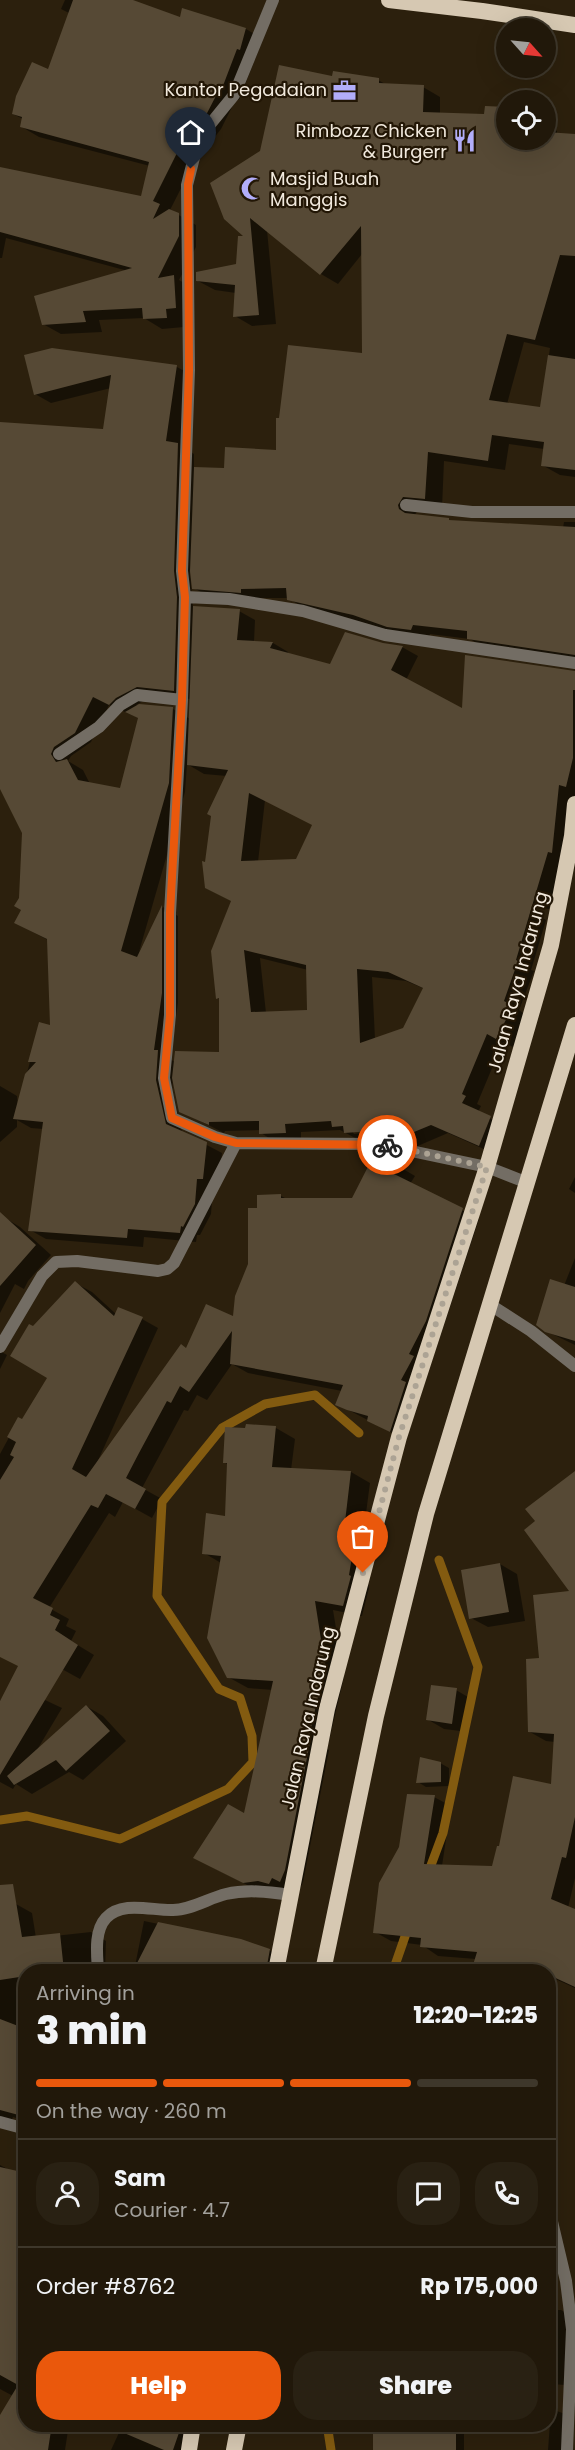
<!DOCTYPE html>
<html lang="en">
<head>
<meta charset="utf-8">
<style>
  :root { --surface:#21180a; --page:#292113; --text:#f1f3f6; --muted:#a2a09c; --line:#3e372b; --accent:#ea580c }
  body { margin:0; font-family:Poppins,sans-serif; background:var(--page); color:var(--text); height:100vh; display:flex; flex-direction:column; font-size:22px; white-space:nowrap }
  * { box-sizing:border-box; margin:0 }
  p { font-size:20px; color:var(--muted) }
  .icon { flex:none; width:33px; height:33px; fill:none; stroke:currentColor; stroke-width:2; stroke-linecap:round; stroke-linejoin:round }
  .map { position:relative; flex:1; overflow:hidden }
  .details { position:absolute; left:18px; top:1964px; width:538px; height:468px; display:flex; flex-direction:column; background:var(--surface); border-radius:24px; box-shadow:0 6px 24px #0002,0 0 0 2px var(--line) }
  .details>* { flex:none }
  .needle { width:39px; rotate:117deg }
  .buttons { position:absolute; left:496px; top:18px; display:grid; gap:12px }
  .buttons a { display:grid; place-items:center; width:60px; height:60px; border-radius:50%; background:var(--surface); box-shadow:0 6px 24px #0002,0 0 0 2px var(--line); font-size:30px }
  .pin { position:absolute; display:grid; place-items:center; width:51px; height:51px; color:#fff; margin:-62px -26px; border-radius:50% 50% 50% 0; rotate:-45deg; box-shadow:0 0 6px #0007 }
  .pin .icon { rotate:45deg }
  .courier { position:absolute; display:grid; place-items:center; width:60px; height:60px; margin:-30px; border:4px solid #ea580c; border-radius:50%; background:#fff; color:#222; box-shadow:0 2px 8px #0007 }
  .headline em { font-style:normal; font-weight:800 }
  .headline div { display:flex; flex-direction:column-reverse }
  .headline { display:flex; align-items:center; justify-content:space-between; height:102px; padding:0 18px }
  h1 { font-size:39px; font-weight:800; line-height:45px }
  .bar { display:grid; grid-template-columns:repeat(4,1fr); gap:9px 6px; align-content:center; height:72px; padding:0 18px }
  .bar i { height:8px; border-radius:4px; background:var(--line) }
  .bar .on { background:var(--accent) }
  .bar p { grid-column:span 4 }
  .line { display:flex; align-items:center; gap:15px; padding:0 18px; border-top:2px solid var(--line) }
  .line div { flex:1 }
  .round { display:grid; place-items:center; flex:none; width:63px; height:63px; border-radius:24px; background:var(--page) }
  .primary-button { display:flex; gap:12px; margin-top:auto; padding:12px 18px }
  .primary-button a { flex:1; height:69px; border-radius:24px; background:var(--accent); color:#fff; font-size:24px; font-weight:800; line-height:69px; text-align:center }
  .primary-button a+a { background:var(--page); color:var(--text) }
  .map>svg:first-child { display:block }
  .shadow { fill:#0007; fill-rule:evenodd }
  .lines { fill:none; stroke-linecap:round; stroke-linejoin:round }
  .stream { stroke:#835b10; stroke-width:9 }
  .building { fill:#564935; fill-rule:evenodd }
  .minor { stroke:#736d64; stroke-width:12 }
  .trunk { stroke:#d6c8b2; stroke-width:16 }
  .done { stroke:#aca394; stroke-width:6; stroke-dasharray:0 10.8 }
  .route { stroke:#ea580c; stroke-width:8 }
  .labels { text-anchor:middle; stroke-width:4.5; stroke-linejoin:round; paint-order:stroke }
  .poi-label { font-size:18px; fill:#f1e9dd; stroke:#221605; text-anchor:end }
  .street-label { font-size:18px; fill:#f1e9dd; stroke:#221605 }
</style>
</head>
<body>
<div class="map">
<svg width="575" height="2450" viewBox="0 0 575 2450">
  <rect width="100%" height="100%" fill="#2c200d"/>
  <path class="shadow" d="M65,0H129L181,19L183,10L246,29L263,39L239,100L236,99L221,129L210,143L205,141L170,210L196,225V247L179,280L191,287L184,327L162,329L144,318L99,320L102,332L61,334L43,324L128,271L6,238L2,258H0V169L142,198L150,166L39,137L22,127L23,119L13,114L49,71L69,13L61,9Z
    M333,78L378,80L387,85L423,87L440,97V114L486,115L507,108V140H546V125L557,131V135L575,136V477L560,475L542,465L544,449L509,444L505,470L444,461L442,508L421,506L414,516L452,522L563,528L564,522H575V661L485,648L470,639L430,634L428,639L405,636L372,625L306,609L288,598H211L194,588L192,572H190L193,607L239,611L255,620L254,642L273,643L288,652L287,654L331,666L382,644L402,647L418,656L406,680L463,711L575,671V793L568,861H564L549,909L516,903L546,920L531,970L534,971L519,1010L528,1017L513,1047L503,1042L477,1104L481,1106L478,1112L506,1127L495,1154L448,1133L413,1148L401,1145L390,1139L361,1141L340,1130L301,1132V1142L277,1143L261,1133V1130L225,1131L224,1133L181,1111L173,1077L172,1090L182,1132L222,1153L219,1188L213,1187L211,1214L200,1235H197L196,1242L144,1237L143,1247L46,1239L30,1230L43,1129L31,1128L17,1120V1127L0,1142V1086L17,1096L18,1107L40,1024L51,1027L48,940L16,923L23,909L20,898L24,832L0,786V423L104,431L111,388L51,403L35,394L52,349L177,367L193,376L183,447L194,454V468L225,470L277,451L364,355L362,254L338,284L321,274L267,230L276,324L252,326L235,316L236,293L215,290L198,281L238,266L246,237L261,152ZM524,342L550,348L541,409L507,404ZM154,695L191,699L190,719L173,709L136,705ZM109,705L139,718L121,790L90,784L83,770L68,761L71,756L91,742ZM187,764L204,774L227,776L207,863L206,888L232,901L218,998L220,999L221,1053L175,1062L170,1059L178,1003V916L163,907L139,952L185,792ZM265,800L313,825L297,860L258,862ZM260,958L308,970L309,1012L266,1013ZM372,977L406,981L425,989L404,1029L375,1039ZM394,1127V1130L354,1134L352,1131Z
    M398,1166L415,1176L410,1184L479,1219L406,1440L337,1404L342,1391L248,1373L232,1364L207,1400L197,1395L188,1411L184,1410L142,1488L162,1499L152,1518L123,1502L115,1517L109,1513L49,1608L69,1619L66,1626L76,1631L71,1641L94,1655L80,1679L0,1635V1454L19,1419L23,1421L49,1377L34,1328L75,1283L92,1292L116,1314L142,1319L158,1328L96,1465L187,1350L235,1318L249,1264L258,1210L281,1196L287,1199L353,1200Z
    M575,1177V1193L569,1189Z
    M5,1218L20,1227L51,1255L28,1281L24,1289L15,1284L0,1313V1223Z
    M575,1258V1345L546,1331Z
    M0,1351L7,1355L0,1369Z
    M276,1428L295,1439L291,1470L351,1472L370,1483L361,1551L369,1588L362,1616L333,1610L344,1677L327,1749L329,1750L303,1882L299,1891L263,1893L214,1868L245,1815L273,1690L248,1688L228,1677L221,1563L204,1553L226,1517L229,1465L224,1462Z
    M575,1473V1878L568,1908L575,1911V1988L551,1977L549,1986V1971H486L475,1964L476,1959L438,1956L422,1945L391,1941L375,1932L434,1797L451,1806L442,1866L493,1867L552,1786L555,1742L546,1741L530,1732L540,1659L572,1592L537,1521Z
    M500,1564L517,1574L525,1621L488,1627L471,1618Z
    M11,1684L62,1708L37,1750L86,1706L103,1716L126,1741L83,1780L69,1772L32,1794L16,1784L13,1789L0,1782V1701Z
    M456,1690L473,1700L469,1732L444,1729L427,1719Z
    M440,1763L449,1768V1786L426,1787L418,1782Z
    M16,1904L32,1913L36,1938L91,1932L106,1941L105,1971H26V2121L13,2117L10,2123L0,2117V1907Z
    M144,1921L241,1941L269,1950L285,1959L282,1971H134Z
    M0,2165L11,2171L26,2424H69L65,2450H0V2418L13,2396L0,2389Z
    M549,2310H561L575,2318L567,2385L549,2384Z
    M551,2409L568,2415V2450H548Z
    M123,2424H191L193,2450H111Z
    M375,2424H464V2450H374Z"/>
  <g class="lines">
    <path class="stream" d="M0,1820L27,1816L120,1839L228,1789L253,1762L252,1736L240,1698L219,1689L157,1596L162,1502L222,1428L265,1404L315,1395L359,1433
      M427,1876L443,1833L478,1667L439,1560
      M393,1971L409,1925
      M327,2424L331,2450"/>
  </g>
  <path class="building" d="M73,0H133L180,17L182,8L246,28L240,50L237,49L221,91L219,90L204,119L192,135L189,129L153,201L160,204L153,219L169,209L179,213V236L158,278L174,275L176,308L166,309L167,318L143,319L142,308L83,311L86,322L42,325L34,296L132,268L0,232V167L141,196L149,162L20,127L22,117L12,114L16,96L32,62L48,69Z
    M279,65L332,76L333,71L379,78V83L424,85L423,112L484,114L485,106L507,107V140H546V132L575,134V256L560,255L535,340L507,334L489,400L540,407L548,355L575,359V470L541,466L544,442L492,435L488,461L428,452L425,499L403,497L398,505L399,509L405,513L449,518V520L575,527V655L467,639V631L413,625L411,630L387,627L353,615L287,600L286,588L241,589V593L192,589L190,571L194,467L224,468L225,447L276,450V418H279L288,345L362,353L361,226L320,275L250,218L259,315L233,317L235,285L196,281V272L236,264L238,236H243L224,219L210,183L260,151Z
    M52,348L177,365L166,441L178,443L174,571L177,597L174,691L137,687L116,698L109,705L93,697L75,733L54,747L51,754L56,762L67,759L78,780L120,788L138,718L125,712L139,704L173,707L169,783L121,951L137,957L162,905V993L154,1050H158L156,1080L166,1124L207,1142L203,1179H197L195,1204L183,1227L181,1226L180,1233L128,1229L127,1238L28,1231L43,1122L13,1119L25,1074L36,1062H28L39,1022L50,1025L47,939L14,923L21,910L14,906L19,898L22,833L0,789V422L103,429L111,375L34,395L24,355Z
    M193,606L240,609L237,640L273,642L270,648L330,664L345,632L383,643L403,646L391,670L462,708L465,655L575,671V690H573V758L566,787L559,785L552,853L548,852L516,960L518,961L504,1001L513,1006L496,1039L487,1034L462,1094L466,1096L462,1103L491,1116L479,1146L431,1125L397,1139L383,1137L387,1130L344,1133L343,1126L332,1127L331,1121L285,1124L286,1133L259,1134V1121L209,1122V1125L179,1112L172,1078L175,1051L219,1052V998L216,999L211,951L231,901L205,888L202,861L205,862L211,816L207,814L228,770L187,765ZM249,793L312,825L296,859L241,861ZM244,950L306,965L307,1010L251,1012ZM357,969L388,972L423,988L403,1028L360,1043Z
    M375,1153L399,1165L394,1174L463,1208L426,1321L409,1354L414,1356L401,1380L406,1382L390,1432L367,1421L368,1416L347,1410L335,1405L343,1385L230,1364L232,1331L189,1392L180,1386L171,1403L167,1401L139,1453L126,1478L146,1489L135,1509L106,1494L98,1508L91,1505L33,1598L53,1608L50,1615L60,1620L55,1630L78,1645L0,1775V1701L18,1666L0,1657V1480L14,1457L10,1455L16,1442L7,1437L18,1417L22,1419L47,1378L10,1356L29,1324L33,1326L75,1281L114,1316L118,1307L143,1317L72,1469L86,1477L181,1344L186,1348L206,1304L233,1316L235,1296L248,1264V1208H257V1195L281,1194V1198H352Z
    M0,1212L36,1245L0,1286Z
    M550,1279L575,1287V1341L545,1332L536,1325Z
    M246,1424L276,1426L272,1467L351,1471L343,1539L354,1545L349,1575L351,1576L343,1606L315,1601L325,1665L309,1737H311L285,1870L280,1882L272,1878L269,1884L258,1881L243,1883L193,1858L228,1804L244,1813L273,1681L227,1678L207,1638L221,1556L202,1554L206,1513L225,1516L227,1463H223L225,1427L245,1428Z
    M575,1471V1817L566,1858L562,1857L551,1899L575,1909V1987L549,1975V1971H495L473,1965L477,1952L420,1947L421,1938L373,1933L379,1883L399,1847L407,1794L435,1795L424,1864L492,1866L497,1846H499L513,1776L551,1784L554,1734L528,1732L526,1659L539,1658L533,1595L569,1591L524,1530L535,1521L525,1509Z
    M500,1563L509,1612L469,1619L461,1570Z
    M431,1685L457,1688L452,1724L426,1720Z
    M86,1705L110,1731L66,1771L56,1760L14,1785L7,1776Z
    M420,1757L441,1762V1782L416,1783Z
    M13,1884L22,1937L60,1933L64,1971H26V1976L0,1980V1885Z
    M158,1922L241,1939L270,1949L266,1971H133Z
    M0,2019L26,2029V2117L0,2110Z
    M0,2167L26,2173V2424H52L48,2450H0V2415L18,2385L0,2375Z
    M103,2424H182L173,2450H164Z
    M373,2424H456V2450H373Z"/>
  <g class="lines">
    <path class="minor" d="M406,505L472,512H575
      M185,597L229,599L303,611L385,635L575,663
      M59,754L99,727L120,705L137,695L182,700
      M236,1143L215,1137L172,1118L164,1078L170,1015V913L182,700L185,597L182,571L189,370L187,185L199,138L234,95L273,0
      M489,1304L531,1331L575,1366
      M0,1347L42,1276L56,1262L77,1261L158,1271L167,1269L174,1263L236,1143L378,1144L487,1167L528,1183
      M98,1971C97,1954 94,1931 106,1918C122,1900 153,1911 173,1910C191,1910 209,1898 226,1894C248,1889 269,1892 291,1895
      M0,2122L26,2129
      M549,2209L566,2281L572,2329L567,2450"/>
    <path class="trunk" d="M389,0L482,11L575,25
      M276,1971L327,1709L399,1437L487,1167L551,945L572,836L575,804
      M323,1971L376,1716L426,1514L575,1025
      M189,2450L193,2424
      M234,2450L239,2424"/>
  </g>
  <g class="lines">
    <path class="done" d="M363,1573L399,1437L487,1167L387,1145"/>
    <path class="route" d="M191,169L188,184L189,370L182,571L185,597L182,700L170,913V1016L164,1078L172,1118L215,1137L236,1143L387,1145"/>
  </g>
  <defs>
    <symbol id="office-bare" viewBox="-9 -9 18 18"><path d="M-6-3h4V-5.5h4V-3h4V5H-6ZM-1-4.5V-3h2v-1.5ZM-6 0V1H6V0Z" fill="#b2adf9" stroke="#221605" stroke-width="2.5" paint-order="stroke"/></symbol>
    <symbol id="restaurant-bare" viewBox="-9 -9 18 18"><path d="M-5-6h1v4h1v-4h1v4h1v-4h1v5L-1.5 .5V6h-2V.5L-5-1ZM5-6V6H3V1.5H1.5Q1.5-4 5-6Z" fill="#b2adf9" stroke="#221605" stroke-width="2.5" paint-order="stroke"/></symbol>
    <symbol id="mosque-bare" viewBox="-9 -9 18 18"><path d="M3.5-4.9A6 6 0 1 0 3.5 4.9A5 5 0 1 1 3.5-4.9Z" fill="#b2adf9" stroke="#221605" stroke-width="2.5" paint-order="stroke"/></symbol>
  </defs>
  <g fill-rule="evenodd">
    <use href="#office-bare" x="328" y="74" width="33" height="33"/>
    <use href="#restaurant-bare" x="448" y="124" width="33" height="33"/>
    <use href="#mosque-bare" x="236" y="172" width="33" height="33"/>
  </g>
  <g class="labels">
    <g class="poi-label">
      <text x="327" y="96">Kantor Pegadaian</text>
      <text x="447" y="137">Rimbozz Chicken<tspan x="447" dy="21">&amp; Burgerr</tspan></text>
      <text x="270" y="185" text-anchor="start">Masjid Buah<tspan x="270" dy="21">Manggis</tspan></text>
    </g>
    <g class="street-label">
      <text transform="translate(518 982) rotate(-75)" y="6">Jalan Raya Indarung</text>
      <text transform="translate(308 1718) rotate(-77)" y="6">Jalan Raya Indarung</text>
    </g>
  </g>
</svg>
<div class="buttons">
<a><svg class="needle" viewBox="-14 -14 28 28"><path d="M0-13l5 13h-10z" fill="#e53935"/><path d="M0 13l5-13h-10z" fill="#a2a09c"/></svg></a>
<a><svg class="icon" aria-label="locate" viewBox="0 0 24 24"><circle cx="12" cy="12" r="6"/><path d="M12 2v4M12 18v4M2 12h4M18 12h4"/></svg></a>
</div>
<div class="pin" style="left:363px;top:1573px;background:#ea580c"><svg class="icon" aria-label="bag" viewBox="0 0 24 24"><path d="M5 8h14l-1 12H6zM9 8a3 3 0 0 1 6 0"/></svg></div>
<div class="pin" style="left:191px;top:169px;background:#1f2937"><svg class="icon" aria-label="home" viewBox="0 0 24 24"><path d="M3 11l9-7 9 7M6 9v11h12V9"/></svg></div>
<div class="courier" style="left:387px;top:1145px"><svg class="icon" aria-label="bike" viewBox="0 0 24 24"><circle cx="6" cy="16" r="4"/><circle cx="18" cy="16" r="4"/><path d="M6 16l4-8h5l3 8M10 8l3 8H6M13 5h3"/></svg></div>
<section class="details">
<div class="headline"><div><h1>3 min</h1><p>Arriving in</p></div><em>12:20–12:25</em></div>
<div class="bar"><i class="on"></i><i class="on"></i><i class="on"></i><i></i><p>On the way · 260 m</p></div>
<div class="line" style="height:108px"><a class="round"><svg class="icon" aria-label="person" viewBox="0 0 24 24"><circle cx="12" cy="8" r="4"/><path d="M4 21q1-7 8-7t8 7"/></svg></a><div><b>Sam</b><p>Courier · 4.7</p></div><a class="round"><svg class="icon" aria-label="chat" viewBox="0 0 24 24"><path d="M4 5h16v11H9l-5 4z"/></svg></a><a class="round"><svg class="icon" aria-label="phone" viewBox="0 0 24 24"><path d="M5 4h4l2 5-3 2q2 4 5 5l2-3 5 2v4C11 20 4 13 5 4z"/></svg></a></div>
<div class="line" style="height:78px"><div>Order #8762</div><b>Rp 175,000</b></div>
<div class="primary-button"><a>Help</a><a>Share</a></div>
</section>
</div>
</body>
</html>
